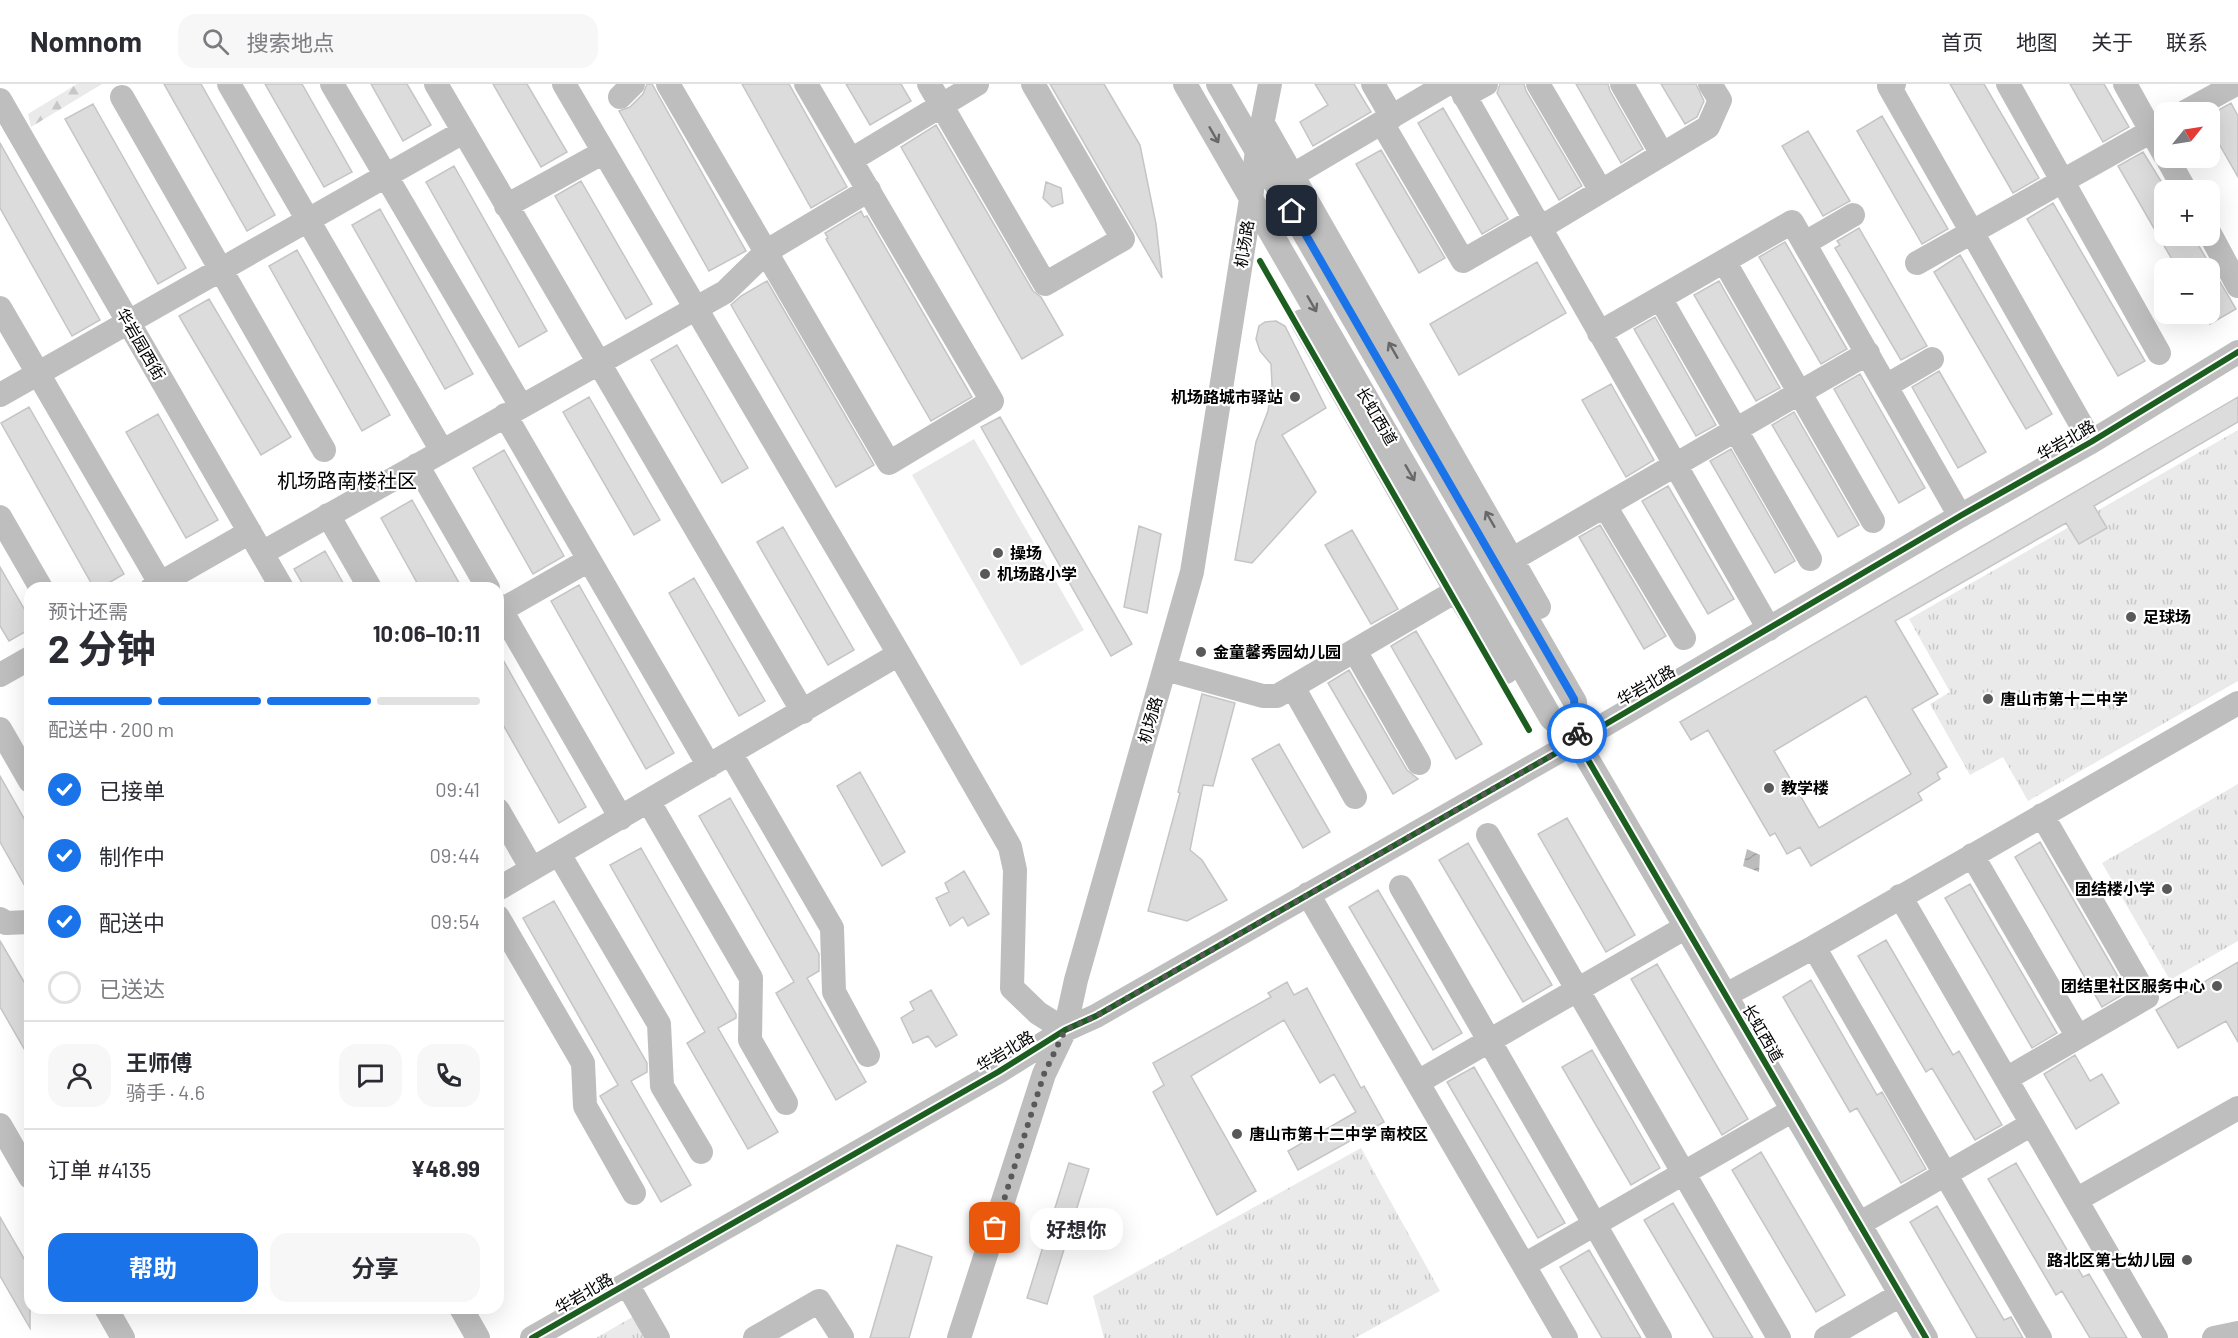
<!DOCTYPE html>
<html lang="zh">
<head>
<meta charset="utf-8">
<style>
  :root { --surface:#fff; --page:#f7f7f7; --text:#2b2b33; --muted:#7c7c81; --line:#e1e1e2; --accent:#1a73e8 }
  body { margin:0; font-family:Barlow,"Noto Sans SC",sans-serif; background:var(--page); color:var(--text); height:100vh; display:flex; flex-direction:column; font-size:22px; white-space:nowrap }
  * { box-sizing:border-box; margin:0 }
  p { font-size:20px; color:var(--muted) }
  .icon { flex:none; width:33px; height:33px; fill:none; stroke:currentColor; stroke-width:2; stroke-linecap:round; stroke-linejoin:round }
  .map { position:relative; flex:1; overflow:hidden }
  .sheet { position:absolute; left:24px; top:498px; width:480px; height:732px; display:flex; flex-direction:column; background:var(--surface); border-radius:18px; box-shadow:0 6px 24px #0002 }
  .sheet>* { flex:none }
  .needle { width:39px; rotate:60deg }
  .buttons { position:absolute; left:2154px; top:18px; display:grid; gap:12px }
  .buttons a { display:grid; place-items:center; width:66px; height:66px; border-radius:12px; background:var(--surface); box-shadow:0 6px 24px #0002; font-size:30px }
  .pin { position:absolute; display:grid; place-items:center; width:51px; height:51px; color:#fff; margin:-26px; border-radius:12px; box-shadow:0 3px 9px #0006 }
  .courier { position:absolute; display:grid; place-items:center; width:60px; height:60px; margin:-30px; border:4px solid #1a73e8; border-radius:50%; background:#fff; color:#222; box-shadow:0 2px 8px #0007 }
  .bubble { position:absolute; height:42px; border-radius:18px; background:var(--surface); box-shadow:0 6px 24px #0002; font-size:20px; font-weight:700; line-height:42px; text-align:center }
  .overview em { font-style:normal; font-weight:700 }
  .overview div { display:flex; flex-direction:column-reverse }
  .overview { display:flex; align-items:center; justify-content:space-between; height:102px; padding:0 24px }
  h1 { font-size:39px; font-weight:700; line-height:45px }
  .bar { display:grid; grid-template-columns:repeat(4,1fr); gap:9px 6px; align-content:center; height:72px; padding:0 24px }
  .bar i { height:8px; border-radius:4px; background:var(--line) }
  .bar .selected { background:var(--accent) }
  .bar p { grid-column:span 4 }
  .line { display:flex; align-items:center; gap:15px; padding:0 24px; border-top:2px solid var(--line) }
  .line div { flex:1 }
  .round { display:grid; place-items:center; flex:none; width:63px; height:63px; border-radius:18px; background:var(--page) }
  ol { padding:0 24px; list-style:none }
  li { display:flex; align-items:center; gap:18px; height:66px }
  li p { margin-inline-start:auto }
  li .icon { padding:6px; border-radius:50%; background:var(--accent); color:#fff; stroke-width:4 }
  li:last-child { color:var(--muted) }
  li i { width:33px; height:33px; border:3px solid var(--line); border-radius:50% }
  .cta { display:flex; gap:12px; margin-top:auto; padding:12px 24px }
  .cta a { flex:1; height:69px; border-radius:18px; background:var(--accent); color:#fff; font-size:24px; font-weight:700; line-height:69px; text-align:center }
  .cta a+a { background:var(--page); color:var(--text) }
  header { display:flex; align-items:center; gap:36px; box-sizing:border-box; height:84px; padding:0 30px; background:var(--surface); border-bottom:2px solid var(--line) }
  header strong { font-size:28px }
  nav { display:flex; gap:33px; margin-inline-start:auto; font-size:21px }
  .search { width:420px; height:54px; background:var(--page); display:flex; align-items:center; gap:15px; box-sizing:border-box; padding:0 21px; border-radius:18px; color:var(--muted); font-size:22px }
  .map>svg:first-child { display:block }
  .green { fill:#eaeaea }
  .forest { fill:url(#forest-firs) }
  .park { fill:url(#park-tufts) }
  .water { fill:url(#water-waves) }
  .building { fill:#dcdcdc; stroke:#c5c5c5; stroke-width:1.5; fill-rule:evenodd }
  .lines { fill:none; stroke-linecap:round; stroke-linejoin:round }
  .minor { stroke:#bebebe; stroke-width:24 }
  .cycleway-casing { stroke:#fff; stroke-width:10 }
  .cycleway { stroke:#1b5e20; stroke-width:6 }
  .oneway { stroke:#686868 }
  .done { stroke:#595959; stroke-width:6; stroke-dasharray:0 10.8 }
  .route { stroke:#1a73e8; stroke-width:8 }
  .poi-dot { fill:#595959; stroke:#fff; stroke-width:2 }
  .labels { text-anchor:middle; stroke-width:4.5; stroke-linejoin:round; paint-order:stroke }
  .street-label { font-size:16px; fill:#000; stroke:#fff }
  .poi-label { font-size:16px; font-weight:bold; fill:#000; stroke:#fff; text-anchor:start }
  .quarter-label { font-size:20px; fill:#000; stroke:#fff }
</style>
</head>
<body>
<header>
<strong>Nomnom</strong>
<div class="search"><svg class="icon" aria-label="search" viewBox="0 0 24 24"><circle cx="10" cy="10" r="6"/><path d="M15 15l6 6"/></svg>搜索地点</div>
<nav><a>首页</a><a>地图</a><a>关于</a><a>联系</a></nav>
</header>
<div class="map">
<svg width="2238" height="1254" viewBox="0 0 2238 1254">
  <defs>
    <pattern id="forest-firs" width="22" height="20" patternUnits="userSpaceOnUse" patternTransform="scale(1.5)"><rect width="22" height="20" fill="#eaeaea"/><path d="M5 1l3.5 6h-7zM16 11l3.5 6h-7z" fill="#c7c7c7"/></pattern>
    <pattern id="park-tufts" width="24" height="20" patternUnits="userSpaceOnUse" patternTransform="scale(1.5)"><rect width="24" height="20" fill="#eaeaea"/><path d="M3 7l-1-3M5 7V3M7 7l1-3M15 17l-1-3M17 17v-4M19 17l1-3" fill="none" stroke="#c7c7c7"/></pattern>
    <pattern id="water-waves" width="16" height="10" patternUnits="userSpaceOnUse" patternTransform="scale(1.5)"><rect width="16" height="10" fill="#bcbcbc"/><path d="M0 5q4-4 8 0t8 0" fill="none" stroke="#a0a0a0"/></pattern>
  </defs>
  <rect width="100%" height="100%" fill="#fff"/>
  <path class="green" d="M974,355L1084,546L1021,582L912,391Z"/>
  <path class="forest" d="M77,0H102L31,43L28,30Z"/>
  <path class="park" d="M2238,346V597L2028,717L2003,673L1970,691L1930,620L1950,608L1909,535Z
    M2238,700V857L2170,896L2102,779Z
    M1361,1064L1440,1207L1355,1254H1104L1093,1212Z
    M634,1232L646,1254H596Z"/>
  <path class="water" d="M1747,765L1760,771L1759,788L1743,782Z"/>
  <path class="building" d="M164,0H201L275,131L247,147Z
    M265,0H302L352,88L324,103Z
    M371,0H407L431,41L403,57Z
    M493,0H527L567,68L541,83Z
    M647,0H652L746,167L709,187L619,27L630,23L643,10Z
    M742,0H789L847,103L811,124Z
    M846,0H901L911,17L870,41Z
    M1050,0H1104L1140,61L1156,140L1162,194Z
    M1315,0H1354L1371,28L1313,62L1300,38L1328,21Z
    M1500,0H1524L1526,7L1582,102L1559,116L1497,9Z
    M1576,0H1608L1610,7L1643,65L1621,79Z
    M1661,0H1696L1704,17L1697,33L1685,40Z
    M1950,0H1984L2039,94L2013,109Z
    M2070,0H2104L2129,43L2103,58Z
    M2231,19L2238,32V93L2210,44V31Z
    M93,20L186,184L158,200L65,35Z
    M1443,24L1508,135L1482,150L1418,39Z
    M1882,32L1948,145L1922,160L1857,47Z
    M936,41L1033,207L1041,213L1063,251L1022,275L901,63Z
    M1808,47L1850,117L1823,132L1782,62Z
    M0,59L100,236L72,252L0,124Z
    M1381,66L1445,174L1419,189L1356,80Z
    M2143,68L2164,102V152H2193L2236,225L2210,240V184H2177L2118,82Z
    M454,82L547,247L519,263L426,98Z
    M581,97L652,220L626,235L555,112Z
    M1046,98L1061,104L1063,119L1052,123L1043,114Z
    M2053,119L2145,277L2118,292L2027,135Z
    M380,125L473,290L445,305L352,141Z
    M861,127L864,133L867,132L972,313L931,337L826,155L828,154L825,149Z
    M1859,144L1927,262L1901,276L1835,164L1840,161L1837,157Z
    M1785,158L1847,265L1821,280L1759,173Z
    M297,166L390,331L362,347L269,182Z
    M1960,171L2052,330L2026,345L1934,188Z
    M1537,178L1566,229L1459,291L1430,240Z
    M767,197L874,381L836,403L731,221L741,212Z
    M1719,197L1780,304L1756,317L1694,211Z
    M209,215L291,353L261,371L179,232Z
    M1655,233L1716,341L1696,352L1634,245Z
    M1276,237L1285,242L1326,324L1282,351L1316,408L1252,479L1235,476L1256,358L1268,327L1272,301L1271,280L1260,267L1256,255L1259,242L1265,238Z
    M677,261L748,384L722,399L651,276Z
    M1939,287L1986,368L1958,384L1912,303Z
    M1860,290L1925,404L1899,419L1834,305Z
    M1611,300L1654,376L1626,393L1582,316Z
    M589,313L660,436L634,451L563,328Z
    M2238,313V338L2094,422L2107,444L2079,460L2066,439L1895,537L1938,610L1912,625L1947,683L1937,689L1940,695L1918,709L1922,716L1811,782L1800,763L1787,770L1775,749L1770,752L1708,646L1691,656L1680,638ZM1866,612L1911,690L1819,744L1774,667Z
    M29,323L124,490L100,504H94L1,339Z
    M1794,328L1859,441L1838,453L1772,341Z
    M158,330L218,436L186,454L126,348Z
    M1000,333L1132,560L1111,572L981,343Z
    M1731,365L1795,477L1775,489L1710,377Z
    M504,366L564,472L533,490L473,384Z
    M1668,402L1734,515L1708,530L1642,417Z
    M412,416L462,504H420L381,434Z
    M1600,441L1666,552L1644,565L1579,453Z
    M1139,442L1161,450L1147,529L1124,523Z
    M783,443L854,566L828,581L757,458Z
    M1352,446L1398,525L1371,540L1325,461Z
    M325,467L346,504H305L294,485Z
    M0,483L30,535V545L9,557L0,542Z
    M694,494L765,617L739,632L669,509Z
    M579,501L674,669L646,685L551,517Z
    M1416,547L1482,660L1456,675L1391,562Z
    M498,567L586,723L559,739L498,632Z
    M1349,586L1407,686L1418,695L1393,710L1328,599Z
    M1202,610L1235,619L1213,702L1203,701L1190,766L1202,776L1227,816L1187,837L1148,827L1180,709L1178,708Z
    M1279,660L1330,748L1303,764L1252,675Z
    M860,688L905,768L882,782L837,702Z
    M0,692L30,745V811L0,758Z
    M730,714L819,870V887L807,894L866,998L836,1016L776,909L794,898L699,732Z
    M1567,734L1635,851L1606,868L1538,750Z
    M2040,758L2127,908L2102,923L2015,773Z
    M1468,759L1552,901L1523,918L1439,776Z
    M641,764L736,930V934L718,944L778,1048L748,1065L687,959L705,948L610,781Z
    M964,787L989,830L968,842L963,833L950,842L936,814L949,808L945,799Z
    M1970,800L2057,949L2032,964L1945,814Z
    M1378,806L1462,949L1433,966L1349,823Z
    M554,817L647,979V988L631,997L691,1101L661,1118L600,1012L618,1001L523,834Z
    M1886,856L1953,971L1959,967L2002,1041L1975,1056L1932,984L1926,988L1858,872Z
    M0,857L30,908V975L0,923Z
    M2238,878V958L2226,937L2178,964L2156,926Z
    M1657,880L1748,1035L1722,1051L1631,895Z
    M1811,896L1877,1011L1882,1008L1926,1085L1901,1099L1857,1024L1850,1028L1783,913Z
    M1287,898L1294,911L1307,904L1361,1004L1364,1002L1384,1038L1298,1086L1288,1067L1356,1028L1334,990L1320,999L1284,936L1191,992L1256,1107L1217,1131L1153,1008L1164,1001L1153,979L1271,913L1268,909Z
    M931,906L957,951L936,963L928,952L913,959L901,934L914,926L910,918Z
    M1592,966L1660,1084L1631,1101L1562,983Z
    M2075,971L2090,997L2102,990L2119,1019L2076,1045L2044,990Z
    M1474,983L1565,1139L1538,1154L1447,998Z
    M1761,1068L1845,1211L1816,1228L1732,1086Z
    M1069,1079L1089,1085L1047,1220L1027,1214Z
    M2016,1079L2083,1193L2089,1190L2127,1254H2090L2062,1207L2056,1211L1988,1095Z
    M1673,1119L1753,1254H1714L1644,1136Z
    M1937,1122L2004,1236L2011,1233L2023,1254H1977L1910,1138Z
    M0,1133L30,1185V1244L0,1192Z
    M897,1161L932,1173L909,1254H870Z
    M1589,1166L1641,1254H1602L1560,1183Z"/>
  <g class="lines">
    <path class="minor" d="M229,0L442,367
      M332,0L521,322
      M436,0L803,628
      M564,0L899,570L1010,763L1015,786L1012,904L1038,929L1065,946
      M668,0L889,379L992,317L806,0
      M929,0L1045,200L1123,155L1033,0
      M1185,0L1551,634L1577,657L1926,1254
      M1218,0L1575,618L1577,657
      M1373,0L1392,33
      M1458,0L1769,545
      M1538,0L1601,107
      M1622,0L1662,70
      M1894,0L1889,2L2091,358
      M2008,0L2159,269
      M2125,0L2164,70
      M1464,12L1486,0
      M122,13L324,366
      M620,13L633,0
      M0,16L282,504
      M2185,28L2236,0
      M1262,38L1539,523
      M1382,39L1463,177L1536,135
      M2167,74L2185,106
      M851,76L977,0
      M1293,91L1447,0
      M506,122L604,68
      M1540,144L1708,43L1720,16L1710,0
      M2210,150L2238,202
      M1805,159L1853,131
      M1724,177L1873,437
      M1917,179L2164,40
      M1660,214L1810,475
      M0,224L160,499
      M1302,237L1456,507L1506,588
      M1599,249L1792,138L1960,432
      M1886,302L1932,275
      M0,311L463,48
      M505,331L709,682
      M417,381L488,504
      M1605,422L1684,554
      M328,431L370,504
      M0,433L41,504
      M262,469L725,208L767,167L869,106
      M1513,475L1868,269
      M152,504L250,448
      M498,521L621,734
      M498,528L589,476
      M1355,567L1419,679
      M1165,585L1263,612H1277L1456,507
      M0,591L30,574
      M1293,603L1355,713
      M0,645L30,697
      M731,670L832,844L834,908L868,971
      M649,718L751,894L750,956L786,1019
      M498,726L532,785
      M1488,751L1779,1254
      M559,770L659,940L662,1002L701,1068
      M1972,771L2078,953
      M1401,803L1660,1254
      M498,805L899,570
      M1308,810L1566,1254
      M1900,812L2156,1254
      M498,833L583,979L585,1022L634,1109
      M0,835L6,839L30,838
      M1814,863L2040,1254
      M1726,911L1814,863L2238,619
      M2006,995L2147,913L2042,731
      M1418,998L1686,843
      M0,1041L30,1093
      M2076,1116L2238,1024
      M1859,1140L2032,1040
      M1524,1181L1793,1026
      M627,1200L658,1254
      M106,1224L123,1254
      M461,1224L478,1254
      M532,1254L998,988L1065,946L1096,932L1577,657L1960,432L2091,358L2238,268
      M755,1254L819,1217L842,1253
      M959,1254L1044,990L1065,946L1076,896L1192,488L1251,115L1257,66L1270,0
      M1826,1254L1900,1211
      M2214,1254L2238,1249"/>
    <defs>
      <path id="cycleway" d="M1260,177L1529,646
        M1577,657L1926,1254
        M532,1254L998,988L1065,946L1096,932L1577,657L1960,432L2091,358L2238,268"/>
    </defs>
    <use href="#cycleway" class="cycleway-casing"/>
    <use href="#cycleway" class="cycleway"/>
  </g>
  <defs><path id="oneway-shaft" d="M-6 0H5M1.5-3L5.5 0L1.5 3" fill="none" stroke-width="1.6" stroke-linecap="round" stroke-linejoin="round" transform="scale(1.5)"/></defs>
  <g class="oneway">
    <use href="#oneway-shaft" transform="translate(1214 51) rotate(60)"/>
    <use href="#oneway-shaft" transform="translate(1312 220) rotate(60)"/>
    <use href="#oneway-shaft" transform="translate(1393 266) rotate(-120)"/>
    <use href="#oneway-shaft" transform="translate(1410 389) rotate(60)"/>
    <use href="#oneway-shaft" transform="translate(1490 435) rotate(-120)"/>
  </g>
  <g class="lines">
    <path class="done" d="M995,1144L1044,990L1065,946L1096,932L1577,657V649"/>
    <path class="route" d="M1292,127L1574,615L1577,649"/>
  </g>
  <g class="poi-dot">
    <circle cx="1295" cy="313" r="6"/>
    <circle cx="998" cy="469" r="6"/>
    <circle cx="985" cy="490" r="6"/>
    <circle cx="2131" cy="533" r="6"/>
    <circle cx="1201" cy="568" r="6"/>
    <circle cx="1988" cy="615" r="6"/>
    <circle cx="1769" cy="704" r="6"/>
    <circle cx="2167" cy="805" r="6"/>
    <circle cx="2217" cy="902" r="6"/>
    <circle cx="1237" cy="1050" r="6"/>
    <circle cx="2187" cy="1176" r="6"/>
  </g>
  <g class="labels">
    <g class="street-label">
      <text transform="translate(1244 160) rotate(-81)" y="6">机场路</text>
      <text transform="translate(141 260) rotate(60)" y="6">华岩园西街</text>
      <text transform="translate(1377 332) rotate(60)" y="6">长虹西道</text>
      <text transform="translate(2066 356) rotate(-30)" y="6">华岩北路</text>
      <text transform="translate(1646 601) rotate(-30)" y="6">华岩北路</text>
      <text transform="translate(1150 636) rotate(-74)" y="6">机场路</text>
      <text transform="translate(1763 949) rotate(60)" y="6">长虹西道</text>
      <text transform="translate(1005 967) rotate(-31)" y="6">华岩北路</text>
      <text transform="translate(584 1209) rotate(-30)" y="6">华岩北路</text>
    </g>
    <g class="poi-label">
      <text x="1283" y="319" text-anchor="end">机场路城市驿站</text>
      <text x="1010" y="475">操场</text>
      <text x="997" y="496">机场路小学</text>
      <text x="2143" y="539">足球场</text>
      <text x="1213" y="574">金童馨秀园幼儿园</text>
      <text x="2000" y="621">唐山市第十二中学</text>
      <text x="1781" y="710">教学楼</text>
      <text x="2155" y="811" text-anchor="end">团结楼小学</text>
      <text x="2205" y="908" text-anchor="end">团结里社区服务中心</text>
      <text x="1249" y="1056">唐山市第十二中学 南校区</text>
      <text x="2175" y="1182" text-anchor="end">路北区第七幼儿园</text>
    </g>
    <g class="quarter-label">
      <text x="347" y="404">机场路南楼社区</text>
    </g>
  </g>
</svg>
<div class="buttons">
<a><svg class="needle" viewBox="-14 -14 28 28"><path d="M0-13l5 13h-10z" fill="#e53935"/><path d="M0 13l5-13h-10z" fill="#7c7c81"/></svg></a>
<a>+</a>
<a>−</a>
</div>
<div class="pin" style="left:995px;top:1144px;background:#ea580c"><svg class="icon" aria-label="bag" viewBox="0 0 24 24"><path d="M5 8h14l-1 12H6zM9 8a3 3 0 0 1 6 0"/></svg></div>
<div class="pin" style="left:1292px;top:127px;background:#1f2937"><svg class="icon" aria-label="home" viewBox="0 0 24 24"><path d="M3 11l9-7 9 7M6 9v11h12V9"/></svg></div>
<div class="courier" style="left:1577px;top:649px"><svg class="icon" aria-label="bike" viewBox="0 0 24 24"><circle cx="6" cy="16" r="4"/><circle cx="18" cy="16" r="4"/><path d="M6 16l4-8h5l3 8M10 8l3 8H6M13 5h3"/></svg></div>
<div class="bubble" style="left:1030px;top:1124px;width:93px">好想你</div>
<section class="sheet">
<div class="overview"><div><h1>2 分钟</h1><p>预计还需</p></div><em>10:06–10:11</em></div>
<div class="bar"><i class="selected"></i><i class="selected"></i><i class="selected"></i><i></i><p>配送中 · 200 m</p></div>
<ol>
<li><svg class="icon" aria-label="check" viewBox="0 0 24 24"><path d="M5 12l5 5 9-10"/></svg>已接单<p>09:41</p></li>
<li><svg class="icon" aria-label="check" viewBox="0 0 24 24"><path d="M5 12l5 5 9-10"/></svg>制作中<p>09:44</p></li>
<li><svg class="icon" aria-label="check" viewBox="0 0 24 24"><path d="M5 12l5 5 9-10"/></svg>配送中<p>09:54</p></li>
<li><i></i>已送达</li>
</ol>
<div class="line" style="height:108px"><a class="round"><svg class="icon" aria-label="person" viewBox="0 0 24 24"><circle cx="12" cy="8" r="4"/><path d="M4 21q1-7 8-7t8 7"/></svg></a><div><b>王师傅</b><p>骑手 · 4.6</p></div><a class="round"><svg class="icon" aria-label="chat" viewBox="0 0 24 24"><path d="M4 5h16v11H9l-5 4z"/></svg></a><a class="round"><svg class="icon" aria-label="phone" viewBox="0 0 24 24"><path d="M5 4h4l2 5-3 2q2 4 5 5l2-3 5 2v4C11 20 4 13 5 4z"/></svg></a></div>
<div class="line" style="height:78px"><div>订单 #4135</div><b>¥48.99</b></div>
<div class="cta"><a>帮助</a><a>分享</a></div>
</section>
</div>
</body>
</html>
